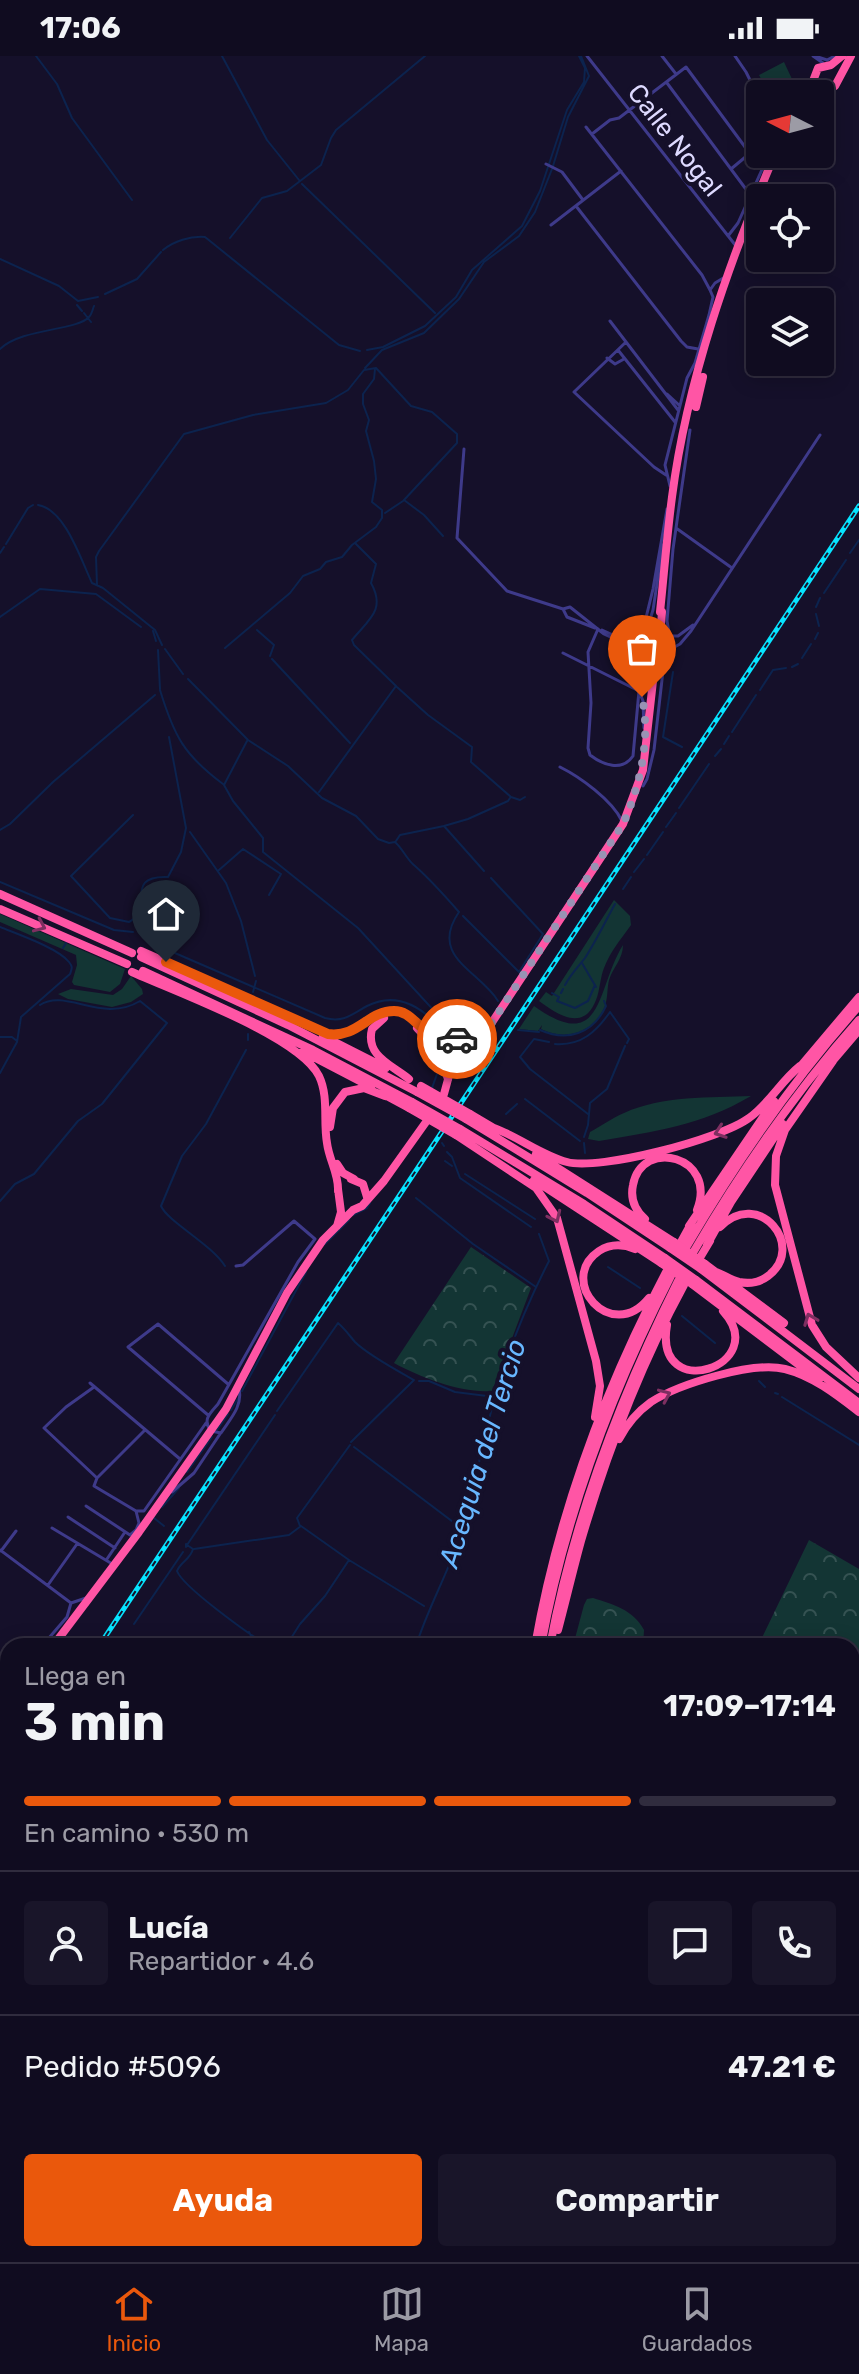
<!DOCTYPE html>
<html lang="es">
<head>
<meta charset="utf-8">
<style>
  :root { --surface:#100c20; --page:#191529; --text:#f1f3f6; --muted:#9c9ba5; --line:#302c3e; --accent:#ea580c }
  body { margin:0; font-family:Rubik,sans-serif; background:var(--page); color:var(--text); height:100vh; display:flex; flex-direction:column; font-size:30px; white-space:nowrap }
  * { box-sizing:border-box; margin:0 }
  p { font-size:26px; color:var(--muted) }
  .icon { flex:none; width:44px; height:44px; fill:none; stroke:currentColor; stroke-width:2; stroke-linecap:round; stroke-linejoin:round }
  .map { position:relative; flex:1; overflow:hidden }
  .details { position:absolute; left:0px; top:1582px; width:860px; height:624px; display:flex; flex-direction:column; background:var(--surface); border-radius:24px 24px 0 0; box-shadow:0 4px 20px #0003,0 0 0 2px var(--line) }
  .details>* { flex:none }
  .needle { width:52px; rotate:276deg }
  .fabs { position:absolute; left:746px; top:24px; display:grid; gap:16px }
  .fabs a { display:grid; place-items:center; width:88px; height:88px; border-radius:8px; background:var(--surface); box-shadow:0 4px 20px #0003,0 0 0 2px var(--line); font-size:40px }
  .pin { position:absolute; display:grid; place-items:center; width:68px; height:68px; color:#fff; margin:-82px -34px; border-radius:50% 50% 50% 0; rotate:-45deg; box-shadow:0 0 8px #0007 }
  .pin .icon { rotate:45deg }
  .courier { position:absolute; display:grid; place-items:center; width:80px; height:80px; margin:-40px; border:6px solid #ea580c; border-radius:50%; background:#fff; color:#222; box-shadow:0 2px 10px #0007 }
  .summary em { font-style:normal; font-weight:700 }
  .summary div { display:flex; flex-direction:column-reverse }
  .summary { display:flex; align-items:center; justify-content:space-between; height:136px; padding:0 24px }
  h1 { font-size:52px; font-weight:700; line-height:60px }
  .bar { display:grid; grid-template-columns:repeat(4,1fr); gap:12px 8px; align-content:center; height:96px; padding:0 24px }
  .bar i { height:10px; border-radius:6px; background:var(--line) }
  .bar .selected { background:var(--accent) }
  .bar p { grid-column:span 4 }
  .line { display:flex; align-items:center; gap:20px; padding:0 24px; border-top:2px solid var(--line) }
  .line div { flex:1 }
  .round { display:grid; place-items:center; flex:none; width:84px; height:84px; border-radius:8px; background:var(--page) }
  .button { display:flex; gap:16px; margin-top:auto; padding:16px 24px }
  .button a { flex:1; height:92px; border-radius:8px; background:var(--accent); color:#fff; font-size:32px; font-weight:700; line-height:92px; text-align:center }
  .button a+a { background:var(--page); color:var(--text) }
  .status { display:flex; justify-content:space-between; align-items:center; height:56px; padding:0 40px; background:var(--surface); direction:ltr }
  .status svg { height:22px; fill:currentColor }
  .tabs { display:flex; justify-content:space-around; align-items:center; height:112px; border-top:2px solid var(--line); background:var(--surface); font-size:22px; color:var(--muted) }
  .tabs a { display:grid; justify-items:center; gap:4px }
  .tabs .selected { color:var(--accent) }
  .map>svg:first-child { display:block }
  .green { fill:#133534 }
  .forest { fill:url(#forest-crowns) }
  .lines { fill:none; stroke-linecap:round; stroke-linejoin:round }
  .stream { stroke:#0c234e; stroke-width:2 }
  .street { stroke:#3e3a8a; stroke-width:3 }
  .highway { stroke:#ff55a5; stroke-width:8 }
  .rail-casing { stroke:#06e4ff; stroke-width:5 }
  .rail { stroke:#15102a; stroke-width:2; stroke-dasharray:6; stroke-linecap:butt }
  .highway-bridge { stroke:#ff55a5; stroke-width:8 }
  .oneway { stroke:#7e2f61 }
  .done { stroke:#9893b4; stroke-width:8; stroke-dasharray:0 14.4 }
  .route { stroke:#ea580c; stroke-width:10 }
  .labels { text-anchor:middle; stroke-width:8; stroke-linejoin:round; paint-order:stroke }
  .street-label { font-size:26px; fill:#dedaff; stroke:#15102a }
  .water-label { font-size:28px; font-style:italic; fill:#68b7ff; stroke:#15102a }
</style>
</head>
<body>
<div class="status"><b>17:06</b><svg viewBox="0 0 49 12"><path d="M0 12V9h3v3zM5 12V6h3v6zM10 12V3h3v9zM15 12V0h3v12zM26 1h20v11H26zM47 4h2v5h-2z"/></svg></div>
<div class="map">
<svg width="859" height="2206" viewBox="0 0 859 2206">
  <defs>
    <pattern id="forest-crowns" width="20" height="18" patternUnits="userSpaceOnUse" patternTransform="scale(2)"><rect width="20" height="18" fill="#133534"/><path d="M2 6a3 3 0 1 1 6 0M12 15a3 3 0 1 1 6 0" fill="none" stroke="#355252"/></pattern>
  </defs>
  <rect width="100%" height="100%" fill="#15102a"/>
  <path class="green" d="M784,6L799,38H769L759,19Z
    M614,844L630,860L631,869C621,883 610,896 604,912C600,922 600,934 596,944C584,976 558,959 539,945L546,936L552,940Z
    M0,858L125,913L120,928L110,936L74,929L72,926L77,909L76,899L0,866Z
    M623,889C623,903 613,911 609,924C607,932 608,941 605,950C595,976 566,986 541,973L542,969L538,975L519,973L534,950C604,1000 596,932 623,889Z
    M131,920L142,933L143,938L131,946L112,951L68,943L58,938L71,933L113,939L122,933Z
    M751,1040C700,1070 656,1075 599,1085L588,1083L590,1076C601,1070 612,1062 624,1057C664,1039 709,1042 751,1040Z
    M0,1793L8,1796V1922L0,1932Z"/>
  <path class="forest" d="M471,1191L531,1232L492,1335C460,1337 422,1322 394,1307Z
    M809,1484L859,1513V1644L852,1642V1590H758Z
    M593,1542C612,1548 634,1554 644,1574L643,1590H573L584,1549L587,1543Z
    M852,1645L859,1646V1876L852,1890Z
    M859,1890V2018L852,2013V1904Z
    M852,2018L859,2023V2196L846,2206H808L798,2198H852Z
    M306,2198H517L515,2206H296L294,2202Z"/>
  <g class="lines">
    <path class="stream" d="M36,0L57,28L72,62L132,144
      M222,0L267,84L299,124
      M553,110L568,61L589,20L581,0
      M302,128L435,257
      M230,182L262,142L287,135L321,109L331,82L336,74L425,0
      M163,194C174,185 190,180 205,181L339,289L360,295
      M0,203L59,230L78,245L98,241
      M105,238L137,223L161,196
      M77,249L82,255
      M84,257L91,266
      M0,293C22,272 76,275 89,261C92,258 92,255 94,250
      M367,294L383,291L425,270L456,241L472,214L522,170L540,135L567,54L584,26L585,12L579,0
      M365,312L382,294L424,277L459,243L484,206L519,180L535,156L552,113
      M38,449C65,453 81,504 92,527L103,532L155,574L162,589
      M385,457L403,445
      M6,488L28,452L33,449
      M0,497L4,491
      M850,497L859,484
      M97,529L96,501L99,495L184,378L253,359L326,347L348,334L364,314L376,312L411,350L432,356L457,378V387L404,444L424,459L443,480
      M824,537L846,504
      M816,551L820,542
      M816,558L819,570
      M0,561L40,533L96,538L141,571
      M257,574L274,589L270,600
      M153,575L156,585
      M815,583L818,577
      M225,592L290,537L303,520L320,513L326,506L342,501L352,489L376,471L382,462V454L372,446L376,423L374,405L366,375L369,364L363,348V338L374,323L375,313
      M165,593L183,618
      M158,594L160,633
      M802,602L811,588
      M272,603L350,687
      M792,611L798,608
      M673,616L663,681L682,691
      M188,623L248,684L288,710L322,742L356,760L378,783L389,787L395,786C403,793 407,804 415,810C431,824 445,840 459,856C428,901 480,915 498,945
      M397,631L428,659L472,691L471,706L511,741L520,744L525,741
      M160,634C174,680 184,699 223,728
      M760,634L773,614L786,612
      M732,676L756,639
      M247,685L224,729L233,745L263,782V796L358,872L449,971
      M724,688L729,680
      M715,700L721,693
      M319,736L396,630L354,589L352,584C369,563 386,554 371,527L376,508L355,487
      M679,752L709,708
      M133,759L71,820L110,862L129,866C154,853 123,819 168,821L181,796L186,772L169,681
      M444,770L468,763L508,745L510,742
      M666,771L676,757
      M0,774L10,768L53,726L155,639
      M190,776L226,827L241,865L255,920
      M396,785L400,779L444,770L484,815
      M647,799L663,776
      M219,814L243,793L281,818L269,839
      M634,816L644,803
      M0,826L114,874L133,876
      M623,833L631,821
      M463,860L519,916L543,878L491,822
      M0,871C17,878 58,892 69,906C73,911 72,912 70,918L21,961L17,986L0,1017
      M156,884L168,894L325,962C344,967 352,958 367,950C397,935 422,951 441,973
      M63,892L66,887
      M582,907L596,931
      M565,929C571,918 578,911 585,902C596,885 605,866 615,848
      M253,936L256,925
      M552,937L559,941L557,945L575,952L588,945L595,929
      M561,937L563,933
      M610,956L629,983L627,987
      M518,974L539,976
      M540,974C567,986 593,978 606,950L604,945
      M0,981H12L17,985
      M248,984V978
      M549,986L534,983L520,1001L530,1013L588,1058
      M555,988C581,990 596,976 610,956
      M449,1000L450,989
      M441,1003L443,985
      M432,1032L437,1018
      M525,1043L580,1085
      M506,1058L517,1048
      M584,1081L588,1069L590,1047L607,1033L625,990
      M442,1087L444,1090
      M584,1087L585,1097
      M447,1096L452,1101L460,1122L531,1171
      M445,1105L452,1110
      M465,1118L535,1163
      M416,1142L473,1188L536,1231
      M0,1145L15,1128L34,1118L78,1065L102,1048L167,967L140,945C102,968 66,932 40,949
      M353,1159L367,1152L370,1147
      M325,1188L349,1164
      M225,1210C211,1188 168,1166 161,1150L182,1100L206,1068L246,994
      M608,1211L640,1232
      M682,1260L715,1287
      M419,1325H429L455,1336L495,1341
      M759,1325L765,1331
      M242,1335L306,1216
      M775,1337L778,1338
      M782,1341L859,1389
      M231,1354L239,1341
      M277,1355L338,1267C345,1273 349,1279 355,1286C368,1299 398,1315 414,1324L351,1386
      M217,1374L228,1358
      M354,1391L461,1472
      M187,1416L212,1381
      M162,1451L179,1432
      M154,1462L164,1470
      M300,1470L297,1462L350,1389
      M186,1491V1488
      M194,1493L289,1479L301,1470L349,1504
      M134,1568L183,1496
      M249,1576L253,1584L249,1590
      M119,1590L125,1582
      M269,1590C251,1580 183,1531 177,1515C181,1505 190,1504 193,1493L187,1489L275,1359
      M286,1590L300,1568L325,1540L349,1504L424,1550
      M416,1590C428,1551 449,1516 461,1477C475,1432 482,1386 495,1341C508,1294 527,1248 549,1205L539,1178
      M0,1665L8,1671
      M0,1780L8,1784
      M0,1937L8,1927
      M291,2198V2200L297,2198
      M394,2198L398,2206
      M87,2206L94,2198
      M137,2206L138,2198
      M283,2206L286,2202"/>
    <path class="street" d="M587,0L736,190
      M662,0L676,18
      M735,0L746,16L760,44
      M813,0L823,7
      M815,0L827,4L835,0
      M667,27L751,140
      M586,71L702,219L710,234
      M592,78L610,64L619,62L686,11L762,114
      M546,108L562,116L583,144
      M731,113L749,98
      M576,150L681,285L687,291L698,293
      M551,169L621,115
      M728,180L738,167L769,98
      M610,265L678,354
      M626,286L574,336L654,411L666,419
      M618,294L675,366
      M607,302L615,308L624,303
      M667,338L679,349
      M464,393L457,482L507,535L563,553L570,551L604,578L642,596L646,595
      M670,430L665,409L687,322L695,307L709,259L713,241L710,234L715,227L725,221
      M676,472L732,512
      M563,553L567,561L595,572
      M598,573L588,596L591,647L588,692L590,699C603,709 622,716 633,700L639,635L648,601
      M602,574L624,584L643,583
      M647,576L657,572L668,577
      M645,579L653,554L663,489
      M670,580H678L693,569
      M635,585L641,571
      M669,594L680,588L691,575L820,379
      M563,597L639,635L643,645L644,672
      M650,617L648,597L643,587V574L653,533L667,453
      M560,711C580,721 612,744 622,765
      M643,730L647,723L654,694L664,606L671,587L667,565L673,493L690,374
      M236,1210L243,1209L294,1165L315,1183
      M90,1327L180,1403
      M94,1331L66,1351L44,1372L97,1422L94,1430L136,1455
      M239,1333C243,1350 230,1363 221,1377L211,1375C202,1364 210,1357 218,1348L298,1206L315,1183
      M208,1359L128,1291L158,1268L228,1328
      M97,1422L145,1374
      M172,1436L194,1417L220,1378
      M86,1450L130,1479L136,1474
      M136,1455H144L206,1367
      M136,1455L139,1467L136,1474
      M68,1461L115,1492
      M52,1472L114,1509
      M0,1494L71,1547
      M1,1495L16,1475
      M107,1503L125,1476
      M48,1529L77,1488
      M71,1547L86,1542
      M42,1590L67,1561L71,1547
      M0,1604L8,1610
      M0,1631L8,1640
      M0,1753L8,1757
      M0,2118L8,2105
      M0,2195L8,2183
      M23,2206L30,2198"/>
    <path class="highway" d="M808,38L818,12L831,9L842,0
      M816,38L835,30L851,0
      M696,351L703,321
      M660,556C664,518 667,479 672,441C687,324 729,206 775,98
      M0,838L132,897
      M0,853L127,908
      M141,895L328,978C358,982 368,955 393,955C408,955 415,967 426,974C433,979 465,985 475,985
      M141,901L288,969L417,1036
      M143,915L313,994L412,1046
      M132,916C176,936 299,980 319,1020C329,1041 323,1065 327,1087C329,1104 339,1118 338,1135
      M384,962L372,973C365,1000 392,1009 409,1023
      M417,972C431,985 424,992 432,1002C438,1010 445,1012 448,1023
      M323,980L386,1012
      M302,995L371,1031
      M833,1005L785,1074L776,1100L775,1129L812,1269L826,1291L859,1322
      M831,1007L859,974
      M799,1012L859,941
      M383,1038L409,1052
      M444,1038L453,1005L458,997L485,977L623,768L643,714L654,616
      M470,1058L497,1074
      M466,1063L587,1137L670,1192
      M330,1071L333,1052L345,1036L364,1032L385,1040
      M494,1072C519,1081 541,1099 567,1106C599,1115 721,1083 749,1062C769,1048 781,1025 800,1010
      M460,1073L584,1148L665,1202
      M456,1079L536,1132L557,1162L596,1305L600,1330L595,1361
      M536,1098L674,1186
      M337,1108L343,1117L354,1123
      M351,1123L363,1128L367,1141
      M534,1124L661,1207
      M645,1163C635,1154 630,1143 633,1129C642,1081 718,1100 697,1154
      M337,1170L341,1156L338,1133
      M689,1170L774,1045
      M681,1186L692,1166
      M707,1189L731,1146L783,1068
      M687,1190C737,1105 793,1024 859,950
      M635,1193C623,1188 610,1188 599,1195C556,1224 611,1289 649,1242
      M694,1195C742,1113 796,1035 859,964
      M701,1200L710,1185
      M705,1208L784,1267
      M701,1213L859,1333
      M716,1216C724,1219 731,1224 739,1226C749,1228 760,1226 768,1220C807,1191 759,1131 720,1171
      M696,1224L859,1347
      M692,1228L819,1324
      M667,1269C653,1349 773,1310 723,1255
      M619,1383C627,1368 637,1356 651,1346C679,1328 753,1305 785,1313C813,1320 837,1339 859,1356
      M558,1574C566,1544 573,1514 581,1485C607,1396 640,1310 684,1229
      M53,1590L139,1476L226,1353L287,1237L323,1184L353,1154L362,1150L384,1125L426,1066
      M535,1590C558,1459 604,1334 666,1216
      M541,1590C565,1460 611,1337 671,1220
      M550,1590C574,1462 620,1341 678,1225
      M0,1653L8,1644
      M547,2198V2206
      M538,2206V2198"/>
    <defs>
      <path id="rail" d="M99,1590L859,450
        M0,1735L8,1723"/>
    </defs>
    <use href="#rail" class="rail-casing"/>
    <use href="#rail" class="rail"/>
    <path class="highway-bridge" d="M657,616L662,556
      M421,1030L470,1058
      M417,1036L466,1063
      M412,1046L460,1073
      M409,1052L456,1079
      M674,1186L705,1208
      M670,1192L701,1213
      M665,1202L696,1224
      M661,1207L692,1228"/>
  </g>
  <defs><path id="oneway-chevron" d="M-2-3.5L2.5 0L-2 3.5" fill="none" stroke-width="1.6" stroke-linecap="round" stroke-linejoin="round" transform="scale(2)"/></defs>
  <g class="oneway">
    <use href="#oneway-chevron" transform="translate(40 870) rotate(24)"/>
    <use href="#oneway-chevron" transform="translate(720 1076) rotate(161)"/>
    <use href="#oneway-chevron" transform="translate(555 1161) rotate(65)"/>
    <use href="#oneway-chevron" transform="translate(810 1263) rotate(-111)"/>
    <use href="#oneway-chevron" transform="translate(665 1339) rotate(-24)"/>
  </g>
  <g class="lines">
    <path class="done" d="M457,983L476,985L485,977L623,768C640,730 651,683 642,641"/>
    <path class="route" d="M166,906L328,978C358,982 368,955 394,955C409,955 415,968 427,975C436,980 447,979 457,983"/>
  </g>
  <g class="labels">
    <g class="street-label">
      <text transform="translate(675 84) rotate(52)" y="9">Calle Nogal</text>
    </g>
    <g class="water-label">
      <text transform="translate(482 1397) rotate(-73)" y="10">Acequia del Tercio</text>
    </g>
  </g>
</svg>
<div class="fabs">
<a><svg class="needle" viewBox="-14 -14 28 28"><path d="M0-13l5 13h-10z" fill="#e53935"/><path d="M0 13l5-13h-10z" fill="#9c9ba5"/></svg></a>
<a><svg class="icon" aria-label="locate" viewBox="0 0 24 24"><circle cx="12" cy="12" r="6"/><path d="M12 2v4M12 18v4M2 12h4M18 12h4"/></svg></a>
<a><svg class="icon" aria-label="layers" viewBox="0 0 24 24"><path d="M12 4l9 5-9 5-9-5zM3 14l9 5 9-5"/></svg></a>
</div>
<div class="pin" style="left:642px;top:641px;background:#ea580c"><svg class="icon" aria-label="bag" viewBox="0 0 24 24"><path d="M5 8h14l-1 12H6zM9 8a3 3 0 0 1 6 0"/></svg></div>
<div class="pin" style="left:166px;top:906px;background:#1f2937"><svg class="icon" aria-label="home" viewBox="0 0 24 24"><path d="M3 11l9-7 9 7M6 9v11h12V9"/></svg></div>
<div class="courier" style="left:457px;top:983px"><svg class="icon" aria-label="car" viewBox="0 0 24 24"><path d="M5 17H2v-5l4-1 3-4h7l3 4 3 1v5h-3M9 17h6M6 11h13"/><circle cx="7" cy="17" r="2"/><circle cx="17" cy="17" r="2"/></svg></div>
<section class="details">
<div class="summary"><div><h1>3 min</h1><p>Llega en</p></div><em>17:09–17:14</em></div>
<div class="bar"><i class="selected"></i><i class="selected"></i><i class="selected"></i><i></i><p>En camino · 530 m</p></div>
<div class="line" style="height:144px"><a class="round"><svg class="icon" aria-label="person" viewBox="0 0 24 24"><circle cx="12" cy="8" r="4"/><path d="M4 21q1-7 8-7t8 7"/></svg></a><div><b>Lucía</b><p>Repartidor · 4.6</p></div><a class="round"><svg class="icon" aria-label="chat" viewBox="0 0 24 24"><path d="M4 5h16v11H9l-5 4z"/></svg></a><a class="round"><svg class="icon" aria-label="phone" viewBox="0 0 24 24"><path d="M5 4h4l2 5-3 2q2 4 5 5l2-3 5 2v4C11 20 4 13 5 4z"/></svg></a></div>
<div class="line" style="height:104px"><div>Pedido #5096</div><b>47.21 €</b></div>
<div class="button"><a>Ayuda</a><a>Compartir</a></div>
</section>
</div>
<nav class="tabs">
<a class="selected"><svg class="icon" aria-label="home" viewBox="0 0 24 24"><path d="M3 11l9-7 9 7M6 9v11h12V9"/></svg>Inicio</a>
<a><svg class="icon" aria-label="map" viewBox="0 0 24 24"><path d="M3 6l6-2 6 2 6-2v14l-6 2-6-2-6 2zM9 4v14M15 6v14"/></svg>Mapa</a>
<a><svg class="icon" aria-label="saved" viewBox="0 0 24 24"><path d="M7 4h10v16l-5-4-5 4z"/></svg>Guardados</a>
</nav>
</body>
</html>
